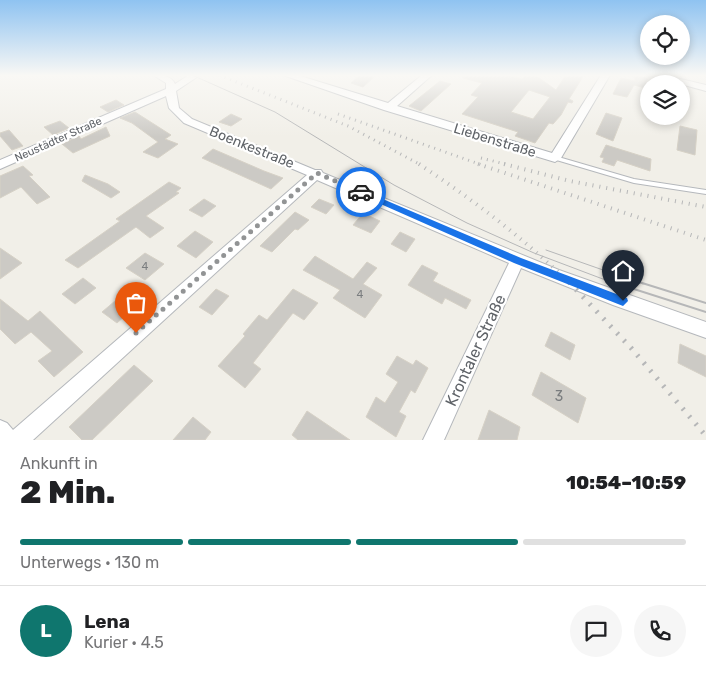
<!DOCTYPE html>
<html lang="de">
<head>
<meta charset="utf-8">
<style>
  :root { --surface:#fff; --page:#f6f6f6; --text:#202124; --muted:#757577; --line:#e0e0e0; --accent:#0f766e }
  body { margin:0; font-family:Rubik,sans-serif; background:var(--page); color:var(--text); height:100vh; display:flex; flex-direction:column; font-size:19px; white-space:nowrap }
  * { box-sizing:border-box; margin:0 }
  p { font-size:16px; color:var(--muted) }
  .icon { flex:none; width:28px; height:28px; fill:none; stroke:currentColor; stroke-width:2; stroke-linecap:round; stroke-linejoin:round }
  .map { position:relative; height:440px; overflow:hidden }
  .sheet { display:flex; flex-direction:column; background:var(--surface); flex:1 }
  .sheet>* { flex:none }
  .buttons { position:absolute; left:640px; top:15px; display:grid; gap:10px }
  .buttons a { display:grid; place-items:center; width:50px; height:50px; border-radius:50%; background:var(--surface); box-shadow:0 2px 8px #0003; font-size:25px }
  .pin { position:absolute; display:grid; place-items:center; width:42px; height:42px; color:#fff; margin:-51px -21px; border-radius:50% 50% 50% 0; rotate:-45deg; box-shadow:0 0 5px #0007 }
  .pin .icon { rotate:45deg }
  .courier { position:absolute; display:grid; place-items:center; width:50px; height:50px; margin:-25px; border:4px solid #1a73e8; border-radius:50%; background:#fff; color:#222; box-shadow:0 1px 6px #0007 }
  .summary em { font-style:normal; font-weight:800 }
  .summary div { display:flex; flex-direction:column-reverse }
  .summary { display:flex; align-items:center; justify-content:space-between; height:85px; padding:0 20px }
  h1 { font-size:32px; font-weight:800; line-height:38px }
  .bar { display:grid; grid-template-columns:repeat(4,1fr); gap:8px 5px; align-content:center; height:60px; padding:0 20px }
  .bar i { height:6px; border-radius:4px; background:var(--line) }
  .bar .current { background:var(--accent) }
  .bar p { grid-column:span 4 }
  .line { display:flex; align-items:center; gap:12px; padding:0 20px; border-top:1px solid var(--line) }
  .line div { flex:1 }
  .round { display:grid; place-items:center; flex:none; width:52px; height:52px; border-radius:26px; background:var(--page) }
  .map>svg:first-child { display:block }
  .building { fill:#cccac5; stroke:#d6d1c6; fill-rule:evenodd }
  .lines { fill:none; stroke-linecap:round; stroke-linejoin:round }
  .service-casing { stroke:#b5b8bc; stroke-width:2 }
  .minor-casing { stroke:#b5b8bc; stroke-width:2 }
  .service { fill:#fff; fill-rule:evenodd }
  .minor { fill:#fff; fill-rule:evenodd }
  .tram-far1 { stroke:#b6b7b8; stroke-width:1 }
  .tram { stroke:#b6b7b8; stroke-width:2 }
  .rail-far2 { stroke:#b6b7b8; stroke-width:3; stroke-dasharray:1 5; stroke-linecap:butt }
  .rail-far1 { stroke:#b6b7b8; stroke-width:4; stroke-dasharray:1 6; stroke-linecap:butt }
  .rail { stroke:#b6b7b8; stroke-width:5; stroke-dasharray:2 8; stroke-linecap:butt }
  .route { fill:#1a73e8 }
  .done { stroke:#929495; stroke-width:5; stroke-dasharray:0 9 }
  .labels { text-anchor:middle; stroke-width:4.5; stroke-linejoin:round; paint-order:stroke }
  .far-street-label { font-size:11px; fill:#5f6368; stroke:#fff }
  .number-label { font-size:11px; fill:#7a7d7f }
  .street-label { font-size:14px; fill:#5f6368; stroke:#fff }
  .near-number-label { font-size:14px; fill:#7a7d7f }
  .near-street-label { font-size:16px; fill:#5f6368; stroke:#fff }
</style>
</head>
<body>
<div class="map">
<svg width="706" height="440" viewBox="0 0 706 440">
  <rect width="100%" height="100%" fill="#f1efe8"/>
  <path class="building" d="M360,75H376L363,87L351,83Z
    M464,75H508L522,79L526,75H535L556,90L566,75H584L569,99L573,101L572,103L568,102L561,115L553,124L549,123L535,143L515,136L518,132L462,114L478,97L471,95L482,83L463,78ZM529,90L550,97L533,119L511,112Z
    M635,75L648,77L645,88L634,85L627,97L613,94L621,78L635,81Z
    M440,81L451,84L421,111L409,106Z
    M116,100L124,105L108,112L100,107Z
    M135,112L171,135L165,139L178,144L158,158L143,152L158,142L132,123L120,118Z
    M606,113L622,118L613,141L596,134Z
    M231,114L242,119L231,126L219,122Z
    M60,121L69,128L53,135L44,127Z
    M680,126L697,130L695,155L677,150Z
    M106,127L110,136L73,153L62,144L79,136L81,139Z
    M9,130L23,146L12,150L0,136V133Z
    M606,145L651,159L650,171L617,160L614,166L602,162L604,158L600,157Z
    M213,149L264,171L283,178L271,189L202,158Z
    M23,166L33,175L29,176L50,197L37,204L21,187L0,198V176Z
    M85,175L108,184L120,192L111,198L82,181Z
    M169,182L181,188L176,192L179,193L146,216L164,228L150,238L136,227L78,268L65,260L120,221L116,219Z
    M204,199L216,206L202,217L189,210Z
    M319,199L334,205L326,214L311,207Z
    M295,212L309,220L298,230L295,229L272,252L260,246Z
    M363,213L380,221L371,233L353,225Z
    M195,231L213,242L196,258L177,246Z
    M400,232L415,239L406,252L391,244Z
    M0,248L22,263L0,279Z
    M145,253L164,264L145,280L126,268Z
    M315,256L353,279L367,262L377,268L363,284L382,295L365,318L333,298L340,290L303,270Z
    M422,265L438,273L433,281L471,300L466,309L445,298L442,304L408,285Z
    M83,278L96,288L75,304L62,294Z
    M216,289L229,296L212,315L199,307Z
    M293,289L318,303L304,320L293,313L253,363L261,369L245,388L218,366L245,336L243,334L259,315L267,320Z
    M122,295L137,305L117,323L102,312Z
    M0,299L28,321L40,311L83,352L54,377L38,361L52,351L31,332L15,344L0,329Z
    M551,332L575,345L570,360L545,346Z
    M680,344L706,356V377L678,363Z
    M397,356L413,365L416,360L428,368L415,393L411,390L399,412L406,416L396,437L366,417L376,397L385,403L398,382L386,374Z
    M134,365L153,381L92,440H82L69,427Z
    M541,372L586,398L578,423L532,395Z
    M489,410L520,427L517,440H478Z
    M307,411L350,440H298L292,435Z
    M193,417L211,432L205,440H173Z"/>
  <g class="lines">
    <defs>
      <path id="service" d="M555,156L634,179L706,190V194L634,183L553,159V157Z"/>
      <path id="minor" d="M153,75C161,75 171,75 175,84L189,75H200L176,91L179,108L192,119L315,170H321L323,173L559,270L706,322V338L613,305L521,268L444,440H423L509,263L317,180L33,440H0V420L7,423L13,430L307,175L184,123L169,108L166,96L0,169V160L166,89V83Z
        M283,75H297L388,103L422,75H432L397,106L552,153L601,75H610L561,158L555,162L384,110Z
        M648,75H664L706,85V91Z"/>
    </defs>
    <use href="#service" class="service-casing"/>
    <use href="#minor" class="minor-casing"/>
    <use href="#service" class="service"/>
    <use href="#minor" class="minor"/>
    <path class="tram-far1" d="M192,75L275,112L394,185L467,223L534,253L616,284
      M546,250L643,284"/>
    <path class="tram" d="M612,282L706,312
      M639,282L706,303"/>
    <path class="rail-far2" d="M219,75L348,126L421,165
      M338,114L482,165
      M481,158L509,165"/>
    <path class="rail-far1" d="M419,164C473,200 524,238 570,284
      M478,164L706,240
      M504,164L570,181L706,207"/>
    <path class="rail" d="M569,282L632,349L706,436"/>
  </g>
  <linearGradient id="sky" x2="0" y2="1"><stop stop-color="#8fc3f1"/><stop offset="0.55" stop-color="#f9f8f5"/><stop offset="1" stop-color="#f9f8f5" stop-opacity="0"/></linearGradient>
  <rect width="706" height="137" fill="url(#sky)"/>
  <path class="route" d="M358,191H364L521,258L627,298L628,301L623,306L514,263L358,194Z"/>
  <g class="lines">
    <path class="done" d="M136,333L317,173L361,192"/>
  </g>
  <g class="labels">
    <g class="far-street-label">
      <text transform="translate(58 139) rotate(-24)" y="4">Neustädter Straße</text>
    </g>
    <g class="number-label">
      <text x="145" y="270">4</text>
      <text x="360" y="298">4</text>
    </g>
    <g class="street-label">
      <text transform="translate(495 140) rotate(17)" y="5">Liebenstraße</text>
      <text transform="translate(252 147) rotate(22)" y="5">Boenkestraße</text>
    </g>
    <g class="near-number-label">
      <text x="559" y="401">3</text>
    </g>
    <g class="near-street-label">
      <text transform="translate(475 350) rotate(-65)" y="6">Krontaler Straße</text>
    </g>
  </g>
</svg>
<div class="buttons">
<a><svg class="icon" aria-label="locate" viewBox="0 0 24 24"><circle cx="12" cy="12" r="6"/><path d="M12 2v4M12 18v4M2 12h4M18 12h4"/></svg></a>
<a><svg class="icon" aria-label="layers" viewBox="0 0 24 24"><path d="M12 4l9 5-9 5-9-5zM3 14l9 5 9-5"/></svg></a>
</div>
<div class="pin" style="left:136px;top:333px;background:#ea580c"><svg class="icon" aria-label="bag" viewBox="0 0 24 24"><path d="M5 8h14l-1 12H6zM9 8a3 3 0 0 1 6 0"/></svg></div>
<div class="pin" style="left:623px;top:301px;background:#1f2937"><svg class="icon" aria-label="home" viewBox="0 0 24 24"><path d="M3 11l9-7 9 7M6 9v11h12V9"/></svg></div>
<div class="courier" style="left:361px;top:192px"><svg class="icon" aria-label="car" viewBox="0 0 24 24"><path d="M5 17H2v-5l4-1 3-4h7l3 4 3 1v5h-3M9 17h6M6 11h13"/><circle cx="7" cy="17" r="2"/><circle cx="17" cy="17" r="2"/></svg></div>
</div>
<section class="sheet">
<div class="summary"><div><h1>2 Min.</h1><p>Ankunft in</p></div><em>10:54–10:59</em></div>
<div class="bar"><i class="current"></i><i class="current"></i><i class="current"></i><i></i><p>Unterwegs · 130 m</p></div>
<div class="line" style="height:90px"><b class="round" style="background:var(--accent);color:#fff">L</b><div><b>Lena</b><p>Kurier · 4.5</p></div><a class="round"><svg class="icon" aria-label="chat" viewBox="0 0 24 24"><path d="M4 5h16v11H9l-5 4z"/></svg></a><a class="round"><svg class="icon" aria-label="phone" viewBox="0 0 24 24"><path d="M5 4h4l2 5-3 2q2 4 5 5l2-3 5 2v4C11 20 4 13 5 4z"/></svg></a></div>
</section>
</body>
</html>
